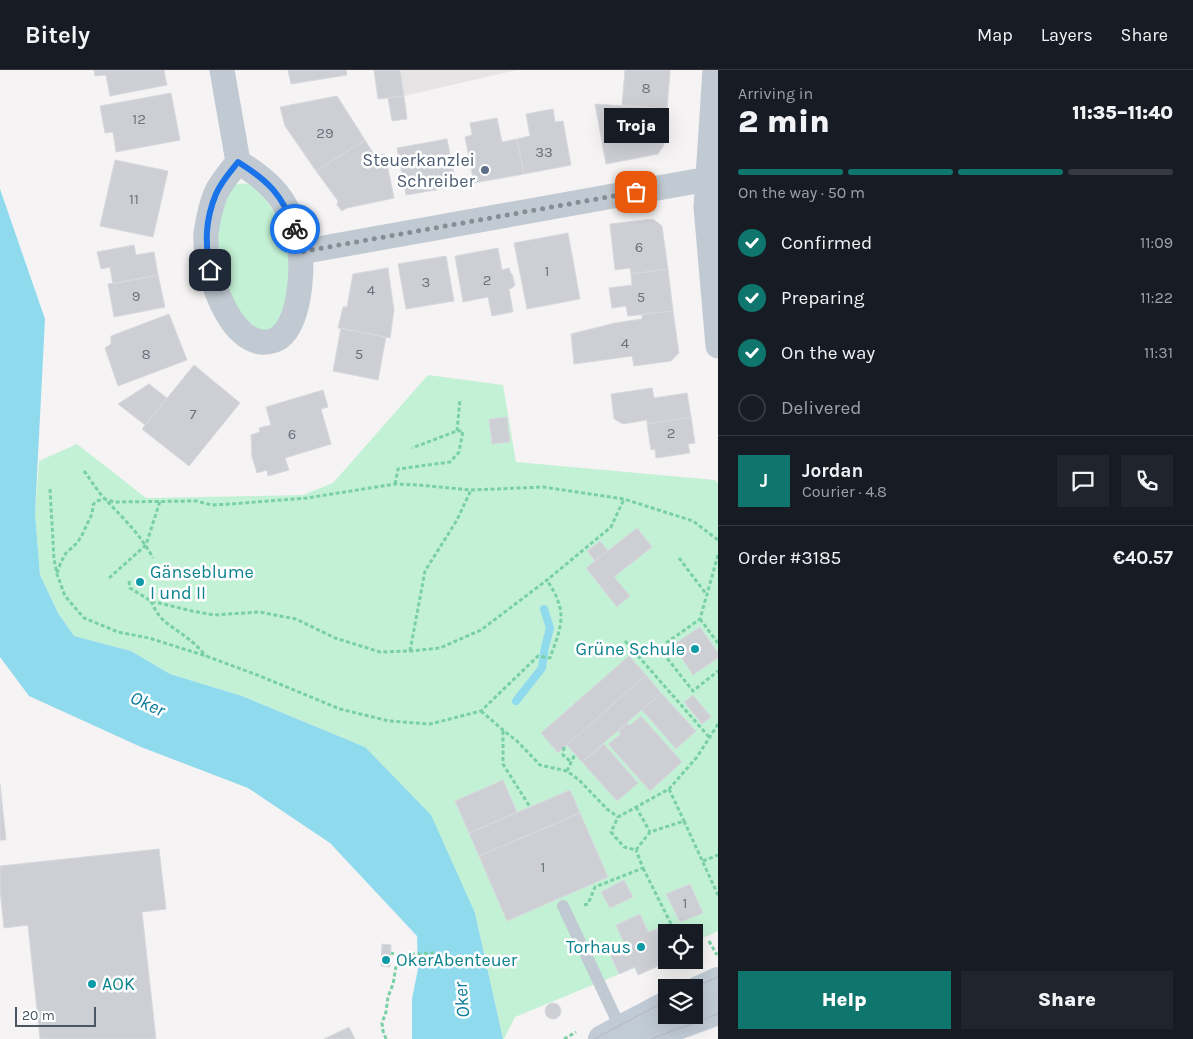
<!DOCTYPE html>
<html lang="en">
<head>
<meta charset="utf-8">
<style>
  :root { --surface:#171b24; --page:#20242c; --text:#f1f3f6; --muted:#9ea1a6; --line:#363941; --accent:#0f766e }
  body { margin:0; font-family:Karla,sans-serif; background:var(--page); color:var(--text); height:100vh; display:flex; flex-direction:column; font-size:19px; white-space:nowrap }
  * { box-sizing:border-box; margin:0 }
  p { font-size:16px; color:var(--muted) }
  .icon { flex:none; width:28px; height:28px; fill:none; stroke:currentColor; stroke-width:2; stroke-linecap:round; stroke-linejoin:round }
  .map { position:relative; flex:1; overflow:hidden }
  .panel { display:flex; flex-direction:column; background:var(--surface); width:475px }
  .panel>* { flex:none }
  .fabs { position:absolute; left:658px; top:854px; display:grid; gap:10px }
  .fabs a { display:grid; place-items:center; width:45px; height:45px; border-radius:0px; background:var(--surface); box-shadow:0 5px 20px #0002; font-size:25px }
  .scale { position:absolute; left:15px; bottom:12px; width:81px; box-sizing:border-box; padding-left:5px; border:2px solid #4a5661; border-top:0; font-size:14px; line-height:18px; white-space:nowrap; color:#4a5661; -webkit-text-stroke:4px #fff; paint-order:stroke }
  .pin { position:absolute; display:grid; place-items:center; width:42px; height:42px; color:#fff; margin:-21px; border-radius:10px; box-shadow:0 2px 8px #0006 }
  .courier { position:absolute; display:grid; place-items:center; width:50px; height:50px; margin:-25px; border:4px solid #1a73e8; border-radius:50%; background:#fff; color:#222; box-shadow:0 1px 6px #0007 }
  .bubble { position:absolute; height:35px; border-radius:0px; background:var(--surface); box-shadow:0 5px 20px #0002; font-size:16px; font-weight:800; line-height:35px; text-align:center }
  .summary em { font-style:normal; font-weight:800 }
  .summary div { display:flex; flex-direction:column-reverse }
  .summary { display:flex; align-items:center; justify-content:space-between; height:85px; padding:0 20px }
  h1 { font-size:32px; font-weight:800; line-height:38px }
  .bar { display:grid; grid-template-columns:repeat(4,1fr); gap:8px 5px; align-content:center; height:60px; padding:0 20px }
  .bar i { height:6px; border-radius:4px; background:var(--line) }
  .bar .on { background:var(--accent) }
  .bar p { grid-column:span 4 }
  .line { display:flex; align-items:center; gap:12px; padding:0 20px; border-top:1px solid var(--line) }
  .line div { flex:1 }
  .round { display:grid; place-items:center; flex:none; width:52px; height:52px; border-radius:0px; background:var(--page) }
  ol { padding:0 20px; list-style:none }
  li { display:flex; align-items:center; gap:15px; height:55px }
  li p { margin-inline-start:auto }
  li .icon { padding:5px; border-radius:50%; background:var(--accent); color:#fff; stroke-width:4 }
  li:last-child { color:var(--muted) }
  li i { width:28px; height:28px; border:2px solid var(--line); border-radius:50% }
  .primary-button { display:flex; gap:10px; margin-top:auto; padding:10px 20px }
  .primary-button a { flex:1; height:58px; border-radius:0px; background:var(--accent); color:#fff; font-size:20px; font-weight:800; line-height:58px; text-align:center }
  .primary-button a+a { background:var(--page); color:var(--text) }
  header { display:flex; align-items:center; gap:30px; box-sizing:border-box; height:70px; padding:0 25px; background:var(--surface); border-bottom:1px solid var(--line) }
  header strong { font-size:24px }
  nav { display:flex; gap:28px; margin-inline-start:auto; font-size:18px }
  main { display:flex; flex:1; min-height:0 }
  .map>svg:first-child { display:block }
  .education { fill:#e6e4e5 }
  .green { fill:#c3f1d5 }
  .water { fill:#90daee }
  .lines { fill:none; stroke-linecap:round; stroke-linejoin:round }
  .stream { stroke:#90daee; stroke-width:8 }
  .building { fill:#cdcfd5; stroke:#d7d9de }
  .path { stroke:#7ad0a6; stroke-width:3; stroke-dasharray:4 2.5; stroke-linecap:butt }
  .lane { stroke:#c1cad2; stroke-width:12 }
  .street { stroke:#c1cad2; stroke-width:25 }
  .secondary { stroke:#c1cbd6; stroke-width:28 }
  .tram { stroke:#b5b8bd; stroke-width:1 }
  .done { stroke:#868d94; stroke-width:5; stroke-dasharray:0 9 }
  .route { stroke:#1a73e8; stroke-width:6 }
  .service-dot { fill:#5c6f8a; stroke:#fff; stroke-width:2 }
  .culture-dot { fill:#0f9aa8; stroke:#fff; stroke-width:2 }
  .labels { text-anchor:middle; stroke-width:5; stroke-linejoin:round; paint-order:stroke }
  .number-label { font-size:15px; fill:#6b747e }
  .service-label { font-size:18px; fill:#4e5e75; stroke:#fff; text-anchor:end }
  .culture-label { font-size:18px; fill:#0d838f; stroke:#fff; text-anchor:start }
  .water-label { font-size:19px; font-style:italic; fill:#0c7c9b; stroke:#fff }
</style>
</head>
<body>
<header>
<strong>Bitely</strong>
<nav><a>Map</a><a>Layers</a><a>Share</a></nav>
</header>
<main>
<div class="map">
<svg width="718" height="969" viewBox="0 0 718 969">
  <rect width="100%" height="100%" fill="#f5f3f3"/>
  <path class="education" d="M400,0H517L404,26Z"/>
  <path class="green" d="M237,114C240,114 245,113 248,114C270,122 286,166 289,186C290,195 290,213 288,221C286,232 281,244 278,255L264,262L249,256L220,208L215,154L231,116Z
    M428,305L503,315L516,392L715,410L718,413V861L694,872V862H666V884L659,887L663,894L638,905L634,898L515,947L504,969H503L475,843L365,677L242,626L170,604L131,581L74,566L58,543L40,506L35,444L39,391L77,374L146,428L303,425L333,413Z"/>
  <path class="water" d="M0,119L45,249L35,444L40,505L58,543L74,566L131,581L170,604L242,626L365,677L431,745L475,843L503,969H412V929L418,899L417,866L330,773L248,718L141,677L29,626L0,587Z"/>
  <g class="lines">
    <path class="stream" d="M516,631L542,598L545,577L550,558L544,539"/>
  </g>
  <path class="building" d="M94,0H164L167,15L110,26L106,5L95,6Z
    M288,0H346L347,5L291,14Z
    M374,0H400L404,26L378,29Z
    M625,0H670L667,39L622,35Z
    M171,23L180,70L116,82L113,62L105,63L100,36Z
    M337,26L365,70L316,101L285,56L280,37Z
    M404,26L407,49L392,51L388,28Z
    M595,34L667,39L664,75L658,84L606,94Z
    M553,39L555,52L563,51L571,95L524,104L517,69L530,66L526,44Z
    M497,48L502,72L517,69L524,104L474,113L465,67L472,65L470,53Z
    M447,69L456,114L446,116L447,118L406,125L397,78Z
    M365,70L375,86L385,84L394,128L347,138L342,141L337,135L338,131L316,101Z
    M115,90L168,101L153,167L100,156Z
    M653,149L662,156L668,199L631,204L630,198L615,200L610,154Z
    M568,163L580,229L527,239L514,173Z
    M134,175L136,185L154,182L158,205L113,214L110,197L101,199L97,182Z
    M498,178L502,200L509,198L511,204H512L515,215L512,218L509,219L513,242L492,246L488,227L463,232L455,186Z
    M446,186L454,231L406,239L398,194Z
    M388,198L394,240L390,268L338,258L343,237H347L353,204Z
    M668,199L673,241L628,246L626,236L612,238L609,218L632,215L631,204Z
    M158,205L165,237L114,247L108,214Z
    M673,241L679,283L671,291L634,296L632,286L574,294L571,264L615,253L642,249V244Z
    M169,244L187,290L118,316L105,278L111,274V266Z
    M341,258L386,267L378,310L333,301Z
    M194,295L240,333L189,396L142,359Z
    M149,314L167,328L145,355L118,334Z
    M652,318L654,328L687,323L691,347L647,354V350L623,354L614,349L611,324Z
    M323,320L328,337L321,339L331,374L285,388L289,400L268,406L267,400L257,403L252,387L251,365L260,362L259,358L271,355L266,337Z
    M507,347L510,372L492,374L489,349Z
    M691,347L695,373L688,374L690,383L656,388L655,379L651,380L647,354Z
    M637,458L652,477L614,507L630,526L617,537L586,498Z
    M600,471L608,481L595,491L587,481Z
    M700,557L718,583V588L693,605L673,575Z
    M629,586L646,605L558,683L541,663Z
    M646,605L661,623L582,692L567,675Z
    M661,623L696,661L676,679L642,640Z
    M693,625L711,647L702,654L684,632Z
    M641,646L682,692L650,721L608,674L621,664L618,661L627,653L629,656Z
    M604,674L638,713L617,731L582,692Z
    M503,710L517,742L469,763L455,731Z
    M0,714L6,770H0Z
    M570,720L580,743L479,786L469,763Z
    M580,743L608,807L507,851L479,786Z
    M159,779L166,839L142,842L156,969H40L28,855L4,858L0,819V796Z
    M624,810L633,827L610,838L601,822Z
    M690,814L703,843L680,852L666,824Z
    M640,844L648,862L664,856L667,862L666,884L659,887L663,894L638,905L635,897L619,904L608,880L624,873L616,855Z
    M382,874L391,875L390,897L381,896Z
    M545 941a8 8 0 1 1 16 0a8 8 0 1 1-16 0Z
    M349,957L355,969H324Z"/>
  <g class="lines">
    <path class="path" d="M457,361L460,329
      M84,401C91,410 97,421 105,429C122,447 141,465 153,488
      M395,414L398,399L450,392L459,382L463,361H457L412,378
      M50,419L54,489L57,504L65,526L84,548L118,562L149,568L206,586L260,606L340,639L389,651L430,654L481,641L538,586L550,588C556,570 566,551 558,531C556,524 551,517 547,510
      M718,485L700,549L659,578L693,621L718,601
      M679,488L707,525
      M57,503L61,492L66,483L77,473L82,465L92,444L93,435L96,431L105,429L114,432L196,431L212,435L231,434L307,428L395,414L419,415L471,420L543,417L624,429L693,451L718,470
      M109,508L146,475L160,431
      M129,511L130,518L151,531L192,541L214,545L259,542L296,549L335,568L380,582L410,581L440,578L481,560L547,510L611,457L624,429
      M151,531C160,552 169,554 186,567C193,572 200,579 206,586
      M700,549L718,573
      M625,571L709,667
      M410,581L425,501L457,450L471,420
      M481,641L503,660L517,671L540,695L567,701L579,710L607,739L618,747
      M718,654L697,687L669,719L618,747L611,762L624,777L636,780L650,762L684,751L718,825
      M503,661V694L530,737
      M564,677L563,685L571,692
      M567,701L575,684
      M669,719L684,751
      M636,737L650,762
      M703,791L718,785
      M643,798L675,862
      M584,835L588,834L595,817L643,798L636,780
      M676,862L688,858L690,862
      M694,870L696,877
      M709,871L717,885
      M398,885L434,883
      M386,969L383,961L382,953L386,942L388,927L393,914L398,885L391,883
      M564,969L576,962"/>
    <path class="lane" d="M563,836L621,959"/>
    <path class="street" d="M222,0L238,92C231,101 222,111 216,123C211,135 208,150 206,163C203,194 229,283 272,271C299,264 303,204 300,182C299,165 291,146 283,132C272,114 255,102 238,92
      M715,0L706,137L718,276
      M301,182L708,109"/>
    <path class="secondary" d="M694,922L718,911
      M602,969L666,935
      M642,969L718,941"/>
    <path class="tram" d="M694,918L718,907
      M594,969L666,931
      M651,969L718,944"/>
  </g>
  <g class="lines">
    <path class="done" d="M295,159L300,182L636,122"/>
    <path class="route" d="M210,200C205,173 205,150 216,124C221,112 230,102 238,92C269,111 282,125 295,159"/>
  </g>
  <circle class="service-dot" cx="485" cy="100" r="5"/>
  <g class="culture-dot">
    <circle cx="140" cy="512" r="5"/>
    <circle cx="695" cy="579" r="5"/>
    <circle cx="641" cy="877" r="5"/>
    <circle cx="386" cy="890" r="5"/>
    <circle cx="92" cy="914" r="5"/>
  </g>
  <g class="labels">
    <g class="number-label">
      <text x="646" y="23">8</text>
      <text x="139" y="54">12</text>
      <text x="325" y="68">29</text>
      <text x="544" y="87">33</text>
      <text x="134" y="134">11</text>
      <text x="639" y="182">6</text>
      <text x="547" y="206">1</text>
      <text x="487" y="215">2</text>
      <text x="426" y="217">3</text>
      <text x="371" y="225">4</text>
      <text x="136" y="231">9</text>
      <text x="641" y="232">5</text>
      <text x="625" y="278">4</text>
      <text x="146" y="289">8</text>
      <text x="359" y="289">5</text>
      <text x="193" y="349">7</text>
      <text x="671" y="368">2</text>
      <text x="292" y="369">6</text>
      <text x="543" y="802">1</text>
      <text x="685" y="838">1</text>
    </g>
    <g class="service-label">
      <text x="475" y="96">Steuerkanzlei<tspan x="475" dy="21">Schreiber</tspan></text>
    </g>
    <g class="culture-label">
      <text x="150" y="508">Gänseblume<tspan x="150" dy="21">I und II</tspan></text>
      <text x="685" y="585" text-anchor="end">Grüne Schule</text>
      <text x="631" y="883" text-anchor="end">Torhaus</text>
      <text x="396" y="896">OkerAbenteuer</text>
      <text x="102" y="920">AOK</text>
    </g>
    <g class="water-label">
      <text transform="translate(148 633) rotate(25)" y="7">Oker</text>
      <text transform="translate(461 930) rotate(-95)" y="7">Oker</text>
    </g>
  </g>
</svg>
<div class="fabs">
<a><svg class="icon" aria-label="locate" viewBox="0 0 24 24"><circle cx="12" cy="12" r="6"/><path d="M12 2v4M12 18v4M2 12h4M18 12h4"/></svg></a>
<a><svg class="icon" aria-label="layers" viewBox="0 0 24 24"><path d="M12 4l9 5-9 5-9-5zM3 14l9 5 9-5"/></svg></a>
</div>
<div class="scale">20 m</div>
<div class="pin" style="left:636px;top:122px;background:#ea580c"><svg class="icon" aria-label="bag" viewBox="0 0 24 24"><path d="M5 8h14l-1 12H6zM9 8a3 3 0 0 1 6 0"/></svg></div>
<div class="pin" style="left:210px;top:200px;background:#1f2937"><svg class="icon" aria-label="home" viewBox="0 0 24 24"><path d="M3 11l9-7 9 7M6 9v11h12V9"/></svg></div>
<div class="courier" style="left:295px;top:159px"><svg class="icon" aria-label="bike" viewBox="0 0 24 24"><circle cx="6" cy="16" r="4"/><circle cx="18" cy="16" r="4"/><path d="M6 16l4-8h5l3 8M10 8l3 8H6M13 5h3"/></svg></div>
<div class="bubble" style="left:604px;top:38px;width:65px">Troja</div>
</div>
<section class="panel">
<div class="summary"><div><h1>2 min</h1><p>Arriving in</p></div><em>11:35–11:40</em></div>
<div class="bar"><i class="on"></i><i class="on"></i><i class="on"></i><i></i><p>On the way · 50 m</p></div>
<ol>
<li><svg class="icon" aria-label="check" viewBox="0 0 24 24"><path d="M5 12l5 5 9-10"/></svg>Confirmed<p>11:09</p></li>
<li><svg class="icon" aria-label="check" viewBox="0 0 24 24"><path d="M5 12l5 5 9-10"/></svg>Preparing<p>11:22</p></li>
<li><svg class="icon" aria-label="check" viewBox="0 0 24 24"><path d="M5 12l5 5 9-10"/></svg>On the way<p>11:31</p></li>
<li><i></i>Delivered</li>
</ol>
<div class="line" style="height:90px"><b class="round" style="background:var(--accent);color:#fff">J</b><div><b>Jordan</b><p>Courier · 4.8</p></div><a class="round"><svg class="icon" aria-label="chat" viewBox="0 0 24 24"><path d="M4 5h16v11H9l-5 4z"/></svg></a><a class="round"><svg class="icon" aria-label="phone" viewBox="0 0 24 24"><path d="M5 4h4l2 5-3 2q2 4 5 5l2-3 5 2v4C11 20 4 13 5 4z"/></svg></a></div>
<div class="line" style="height:65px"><div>Order #3185</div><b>€40.57</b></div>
<div class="primary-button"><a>Help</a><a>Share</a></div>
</section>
</main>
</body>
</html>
